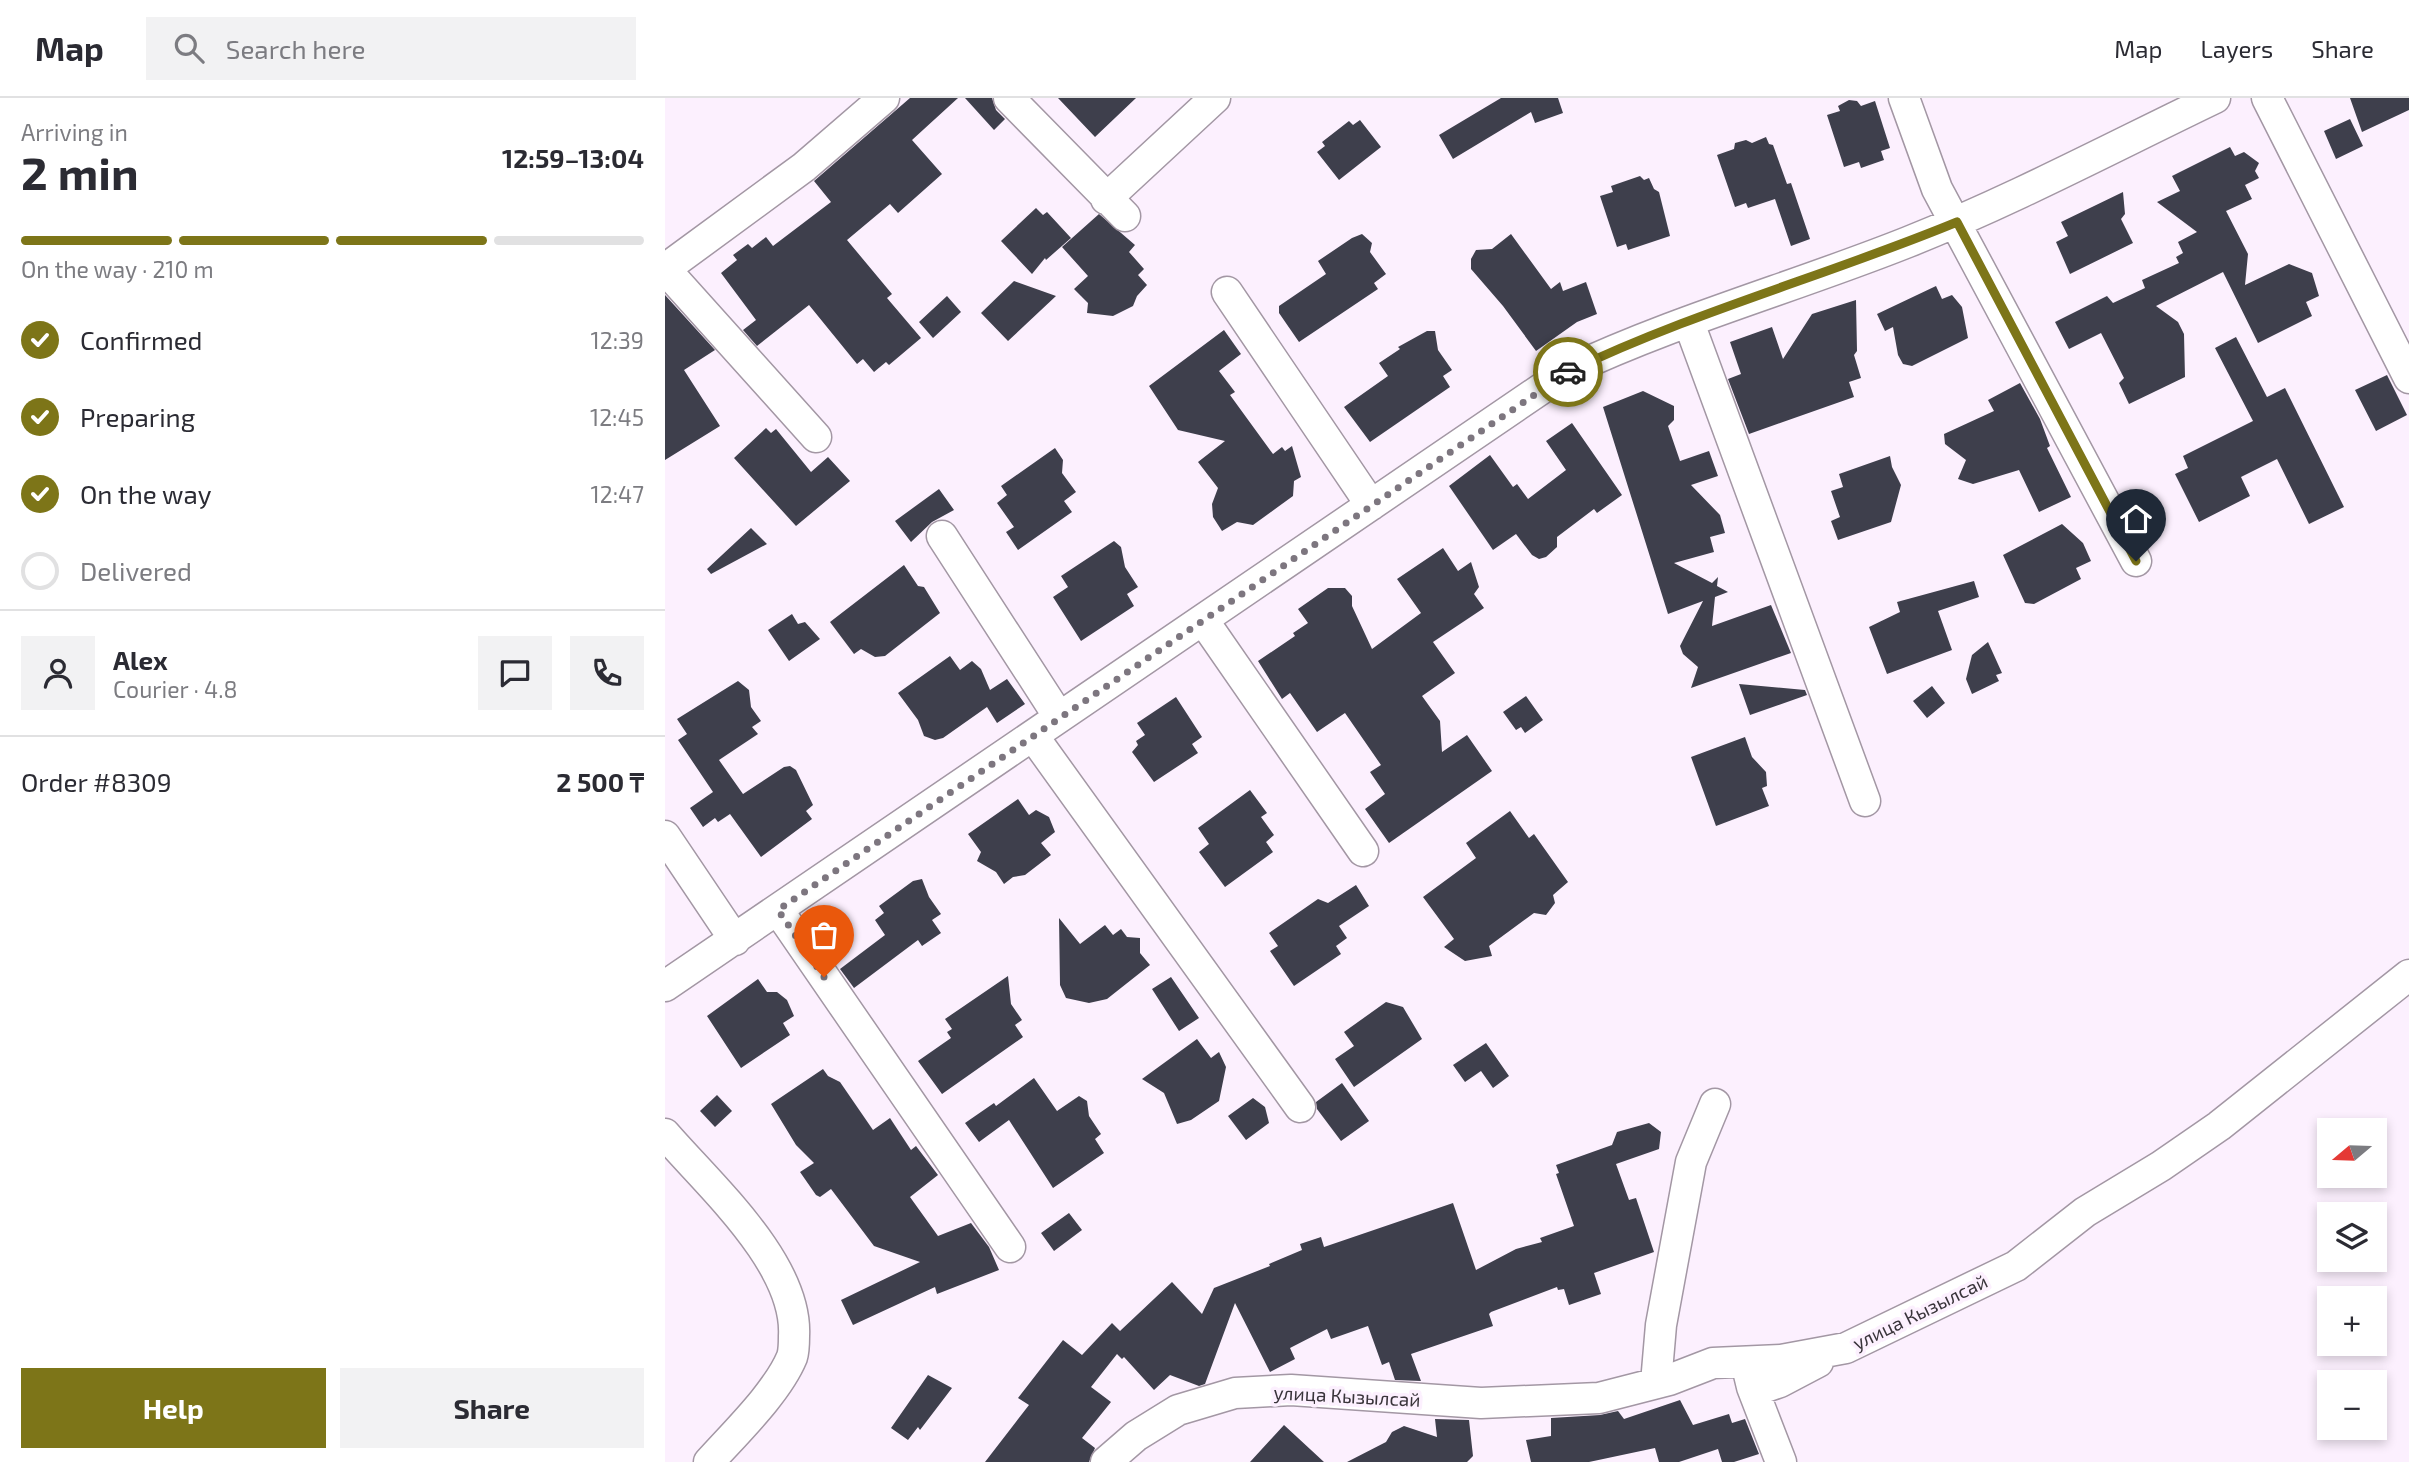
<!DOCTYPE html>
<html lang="en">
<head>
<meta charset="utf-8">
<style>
  :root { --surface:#fff; --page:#f2f2f3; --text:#2b2b33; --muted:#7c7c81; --line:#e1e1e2; --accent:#7d7518 }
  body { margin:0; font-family:"Exo 2",sans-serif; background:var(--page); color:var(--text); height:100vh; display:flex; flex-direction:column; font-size:26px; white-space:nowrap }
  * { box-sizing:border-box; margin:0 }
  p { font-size:23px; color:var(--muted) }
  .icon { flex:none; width:38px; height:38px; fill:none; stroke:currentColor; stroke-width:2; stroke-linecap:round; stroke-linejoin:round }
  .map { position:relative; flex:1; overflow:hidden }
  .sheet { display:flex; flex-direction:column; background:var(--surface); width:665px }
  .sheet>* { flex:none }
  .needle { width:46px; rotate:251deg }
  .buttons { position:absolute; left:1652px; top:1020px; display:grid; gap:14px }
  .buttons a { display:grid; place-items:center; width:70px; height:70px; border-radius:0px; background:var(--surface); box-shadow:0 4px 10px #0003; font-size:35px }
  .pin { position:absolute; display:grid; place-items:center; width:60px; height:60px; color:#fff; margin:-72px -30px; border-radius:50% 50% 50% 0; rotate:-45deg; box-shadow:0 0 7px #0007 }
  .pin .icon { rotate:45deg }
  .courier { position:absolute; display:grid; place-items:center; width:70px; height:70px; margin:-35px; border:5px solid #7d7518; border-radius:50%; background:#fff; color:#222; box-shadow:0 2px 9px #0007 }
  .summary em { font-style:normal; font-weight:700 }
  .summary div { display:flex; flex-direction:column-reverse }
  .summary { display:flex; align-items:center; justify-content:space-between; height:119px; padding:0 21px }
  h1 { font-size:46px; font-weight:700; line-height:52px }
  .bar { display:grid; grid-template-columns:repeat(4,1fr); gap:10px 7px; align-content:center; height:84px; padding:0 21px }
  .bar i { height:9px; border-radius:5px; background:var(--line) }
  .bar .active { background:var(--accent) }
  .bar p { grid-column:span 4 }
  .line { display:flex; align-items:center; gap:18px; padding:0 21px; border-top:2px solid var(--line) }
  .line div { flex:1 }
  .round { display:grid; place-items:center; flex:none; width:74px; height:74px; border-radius:0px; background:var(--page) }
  ol { padding:0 21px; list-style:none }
  li { display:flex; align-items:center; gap:21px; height:77px }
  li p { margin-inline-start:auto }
  li .icon { padding:7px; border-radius:50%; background:var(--accent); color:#fff; stroke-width:4 }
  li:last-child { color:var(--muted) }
  li i { width:38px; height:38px; border:4px solid var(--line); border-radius:50% }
  .cta { display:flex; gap:14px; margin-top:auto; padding:14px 21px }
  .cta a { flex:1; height:80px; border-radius:0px; background:var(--accent); color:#fff; font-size:28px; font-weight:700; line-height:80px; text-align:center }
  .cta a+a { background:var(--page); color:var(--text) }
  header { display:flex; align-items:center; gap:42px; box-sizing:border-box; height:98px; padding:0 35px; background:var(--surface); border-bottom:2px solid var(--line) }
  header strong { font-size:33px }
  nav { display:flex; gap:38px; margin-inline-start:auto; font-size:24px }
  .search { width:490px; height:63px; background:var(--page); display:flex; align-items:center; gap:18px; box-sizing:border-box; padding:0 24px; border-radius:0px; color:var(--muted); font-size:26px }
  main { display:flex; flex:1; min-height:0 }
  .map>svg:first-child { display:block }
  .building { fill:#3e3f4c }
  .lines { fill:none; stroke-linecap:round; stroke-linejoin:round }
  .minor-casing { stroke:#a397a4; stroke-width:33 }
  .minor { stroke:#fff; stroke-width:30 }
  .done { stroke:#7d767f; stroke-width:7; stroke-dasharray:0 12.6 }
  .route { stroke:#7d7518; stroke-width:9 }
  .labels { text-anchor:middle; stroke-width:7; stroke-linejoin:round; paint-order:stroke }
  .street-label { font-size:19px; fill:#39343a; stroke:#fcf0fe }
</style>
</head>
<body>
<header>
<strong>Map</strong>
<div class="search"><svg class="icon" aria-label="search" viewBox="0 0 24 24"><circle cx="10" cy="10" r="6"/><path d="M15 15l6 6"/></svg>Search here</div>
<nav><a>Map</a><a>Layers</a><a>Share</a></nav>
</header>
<main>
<section class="sheet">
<div class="summary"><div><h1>2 min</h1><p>Arriving in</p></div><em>12:59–13:04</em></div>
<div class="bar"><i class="active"></i><i class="active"></i><i class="active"></i><i></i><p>On the way · 210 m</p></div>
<ol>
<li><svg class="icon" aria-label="check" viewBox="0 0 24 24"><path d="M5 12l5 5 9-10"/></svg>Confirmed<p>12:39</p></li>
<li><svg class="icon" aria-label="check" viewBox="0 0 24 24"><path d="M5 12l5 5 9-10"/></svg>Preparing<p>12:45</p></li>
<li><svg class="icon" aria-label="check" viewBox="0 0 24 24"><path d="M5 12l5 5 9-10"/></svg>On the way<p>12:47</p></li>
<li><i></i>Delivered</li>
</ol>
<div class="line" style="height:126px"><a class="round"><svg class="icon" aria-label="person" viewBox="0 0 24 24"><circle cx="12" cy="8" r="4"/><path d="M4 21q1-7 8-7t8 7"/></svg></a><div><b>Alex</b><p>Courier · 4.8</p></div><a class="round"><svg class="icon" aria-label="chat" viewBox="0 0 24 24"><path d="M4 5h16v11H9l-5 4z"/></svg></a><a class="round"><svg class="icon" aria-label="phone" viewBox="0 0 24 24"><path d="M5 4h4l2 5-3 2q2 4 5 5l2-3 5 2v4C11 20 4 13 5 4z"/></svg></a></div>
<div class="line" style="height:91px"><div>Order #8309</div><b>2 500 ₸</b></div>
<div class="cta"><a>Help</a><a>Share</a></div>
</section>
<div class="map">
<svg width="1744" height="1364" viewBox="0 0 1744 1364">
  <rect width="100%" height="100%" fill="#fcf0fe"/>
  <path class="building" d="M245,0H293L247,42L277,76L233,115L225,106L182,142L227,196L222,200L256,240L224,267L221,264L209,274L198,261L192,266L144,207L92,248L78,232L91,222L56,175L72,162L68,157L83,146L87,150L101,139L108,148L166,104L149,83Z
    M300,0H327L331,12L340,21L329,32Z
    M393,0H471L430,39Z
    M836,0H893L898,15L870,25L866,14L788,61L774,37Z
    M1685,0H1744V12L1697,34Z
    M1184,2L1192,3L1196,8L1210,3L1225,50L1216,53L1219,62L1196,70L1194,64L1179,69L1162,17L1175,13L1173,8Z
    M1685,21L1698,48L1671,61L1659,33Z
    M695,22L716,49L674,82L652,54L660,48L657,44L684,23L688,27Z
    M1101,39L1104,46L1108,47L1122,86L1126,85L1145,141L1126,148L1110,101L1083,110L1081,105L1070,109L1052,57L1069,51L1070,45L1081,42L1087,45Z
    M1565,49L1570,58L1579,54L1594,65L1590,73L1594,80L1580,87L1587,101L1561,113L1583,156L1580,187L1624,166L1647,175L1654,198L1641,204L1647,218L1593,245L1558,174L1491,208L1513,224L1519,236L1520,279L1464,306L1454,285L1459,280L1436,235L1404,251L1390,224L1442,198L1448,205L1480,190L1477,182L1514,165L1511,159L1518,155L1513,144L1532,134L1492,104L1515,93L1507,78Z
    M975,78L979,82L984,80L989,91L994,94L1005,138L963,152L961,146L952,149L935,98L948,94L946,88Z
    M1458,94L1460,116L1456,121L1468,145L1405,176L1391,144L1403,138L1396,124Z
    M371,110L378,117L382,114L406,140L381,162L380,160L367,176L336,143Z
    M434,116L470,147L464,154L479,171L473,177L482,187L472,198L468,208L448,218L422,215L423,205L409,191L423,178L397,149Z
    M697,136L707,145L705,154L721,176L709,185L713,191L634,244L614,215V208L661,176L653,163L687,140Z
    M846,136L886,191L895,184L898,193L921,184L932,216L912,224L871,253L838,208L806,171V161L811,152L827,151Z
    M349,183L391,198L343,243L316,215Z
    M1271,188L1277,201L1287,197L1297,209L1303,240L1247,268L1238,266L1233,257L1228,229L1220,233L1212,216Z
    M0,197L50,252L19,272L55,328L0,362Z
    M282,198L296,214L268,240L254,224Z
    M1191,202L1192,253L1189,257L1196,280L1184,284L1189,299L1084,336L1063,281L1076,276L1065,244L1107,229L1118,261L1147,216Z
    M559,232L576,256L554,273L570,294L565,297L608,356L617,349L620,353L627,348L636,379L629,383L628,398L588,427L572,424L557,433L548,419L547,406L553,390L533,364L560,343L513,332L484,288Z
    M762,233H770L773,252L787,272L778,278L785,289L705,344L679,309L723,278L714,265L735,251L733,249Z
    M1571,239L1602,299L1620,290L1679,409L1644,426L1612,361L1576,379L1585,398L1534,424L1510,376L1523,370L1518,358L1588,323L1550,250Z
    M1722,277L1742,317L1711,333L1690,292Z
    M1355,285L1375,321L1385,348L1382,350L1406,399L1374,414L1354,372L1308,386L1293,381L1301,362L1280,346L1279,336L1329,313L1323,302Z
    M978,293L1009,308V322L1003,328L1015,363L1044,353L1053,378L1026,387L1055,417L1060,435L1045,439L1049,454L1009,465L1047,485L1053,479L1052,488L1063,494L1050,499L1047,528L1106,507L1126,555L1026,590L1033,569L1018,556L1015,548L1038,503L1003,516L938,309Z
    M907,325L957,397L932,415L929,411L892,439V449L881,459L874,461L867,457L851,436L828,452L784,388L825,357L848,389L852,386L863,401L901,372L881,343Z
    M101,330L106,335L111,331L146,374L163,359L185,383L131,428L69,360Z
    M390,350L398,362L397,375L411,394L399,403L407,414L353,452L341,434L349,429L332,405L342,397L336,388Z
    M1225,358L1227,369L1236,387L1226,424L1173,442L1166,423L1175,419L1166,393L1178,389L1174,376Z
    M274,391L289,412L267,424L246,444L230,423Z
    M1397,426L1418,445L1426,463L1411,470L1416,481L1369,506L1360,505L1338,457Z
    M86,430L102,446L46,476L42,471Z
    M449,443L456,449L460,469L473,489L462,496L469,508L416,543L388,499L403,489L396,478Z
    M778,450L793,473L806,464L814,489L809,496L819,510L768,544L790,575L757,598L775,623L777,654L802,637L827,673L724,745L700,711L720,696L705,674L716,667L680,615L652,634L625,595L617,601L593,563L630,538L628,535L643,525L633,511L663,490H680L687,498V508L707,551L756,515L732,481Z
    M239,467L253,488L259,489L275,515L220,558L210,559L196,551L189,556L165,524Z
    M1309,483L1314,499L1273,513L1287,552L1222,576L1204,529L1235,514L1232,504Z
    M127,516L133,526L140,524L155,541L124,563L103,532Z
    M1323,544L1337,575L1331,577L1334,583L1307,596L1301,581L1307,557Z
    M285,558L295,572L307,563L316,571L325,592L342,581L360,606L332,625L322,609L278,640L270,642L259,638L253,622L233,595Z
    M73,583L84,592L86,609L96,623L87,629L93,636L54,662L78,696L119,669L125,668L131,672L148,707L141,713L147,721L96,759L65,716L53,724L50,720L38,729L25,710L48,694L13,642L22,636L12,621Z
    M1074,586L1140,592L1142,597L1085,617Z
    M1267,588L1280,605L1262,620L1248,603Z
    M861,598L878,622L860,635L856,629L851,632L838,614Z
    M511,599L537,639L527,646L533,655L489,684L467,654L473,647L471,643L480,637L472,625Z
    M1080,639L1087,659L1101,674L1102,688L1097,690L1104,708L1051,728L1026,659Z
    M585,692L602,715L596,719L609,737L601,744L608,754L560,789L534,754L544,746L533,730Z
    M353,701L364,717L371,712L384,719L390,734L376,745L386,757L360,777L348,779L339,786L331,774L312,763L316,754L303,736Z
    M845,713L864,740L869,736L903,784L888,797L890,805L881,817L869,815L824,848L827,858L800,863L779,849L789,841L758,799L811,760L801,745Z
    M257,781L264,799L276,816L267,822L276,835L257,848L253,842L189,890L175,871L220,837L210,822L219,815L214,808L248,783Z
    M691,787L704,808L674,828L682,840L671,848L676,856L629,888L605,853L613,848L604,835L653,801L663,805Z
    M394,820L415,846L440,827L448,837L456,831L462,839L475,840V855L485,867L442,901L424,905L401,900L395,887Z
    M343,878L346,906L357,922L350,927L358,939L277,996L253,963L286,940L282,934L287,931L280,921Z
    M506,879L534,920L514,933L487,891Z
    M93,881L102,894H112L122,902L129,918L118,925L125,937L76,970L42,918Z
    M721,904L738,909L757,941L689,989L670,961L689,948L679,934Z
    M532,941L546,960L554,954L561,969L554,1003L526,1022L512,1026L499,995L477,981Z
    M821,945L844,978L828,990L816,973L800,984L788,967Z
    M158,971L163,978L175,984L208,1032L225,1020L246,1052L251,1048L273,1077L245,1099L273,1138L306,1125L324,1149L334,1172L272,1196L270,1189L188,1227L176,1202L255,1164L209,1148L166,1091L155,1099L151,1097L135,1074L149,1065L131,1047L106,1006Z
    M369,980L392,1013L414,998L422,1003L424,1018L436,1036L430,1041L439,1055L388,1090L344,1022L314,1044L300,1025L329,1005L331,1008Z
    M677,985L704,1023L676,1043L652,1011L651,1004Z
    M52,997L67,1013L50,1029L35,1013Z
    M588,1000L600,1009L604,1025L581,1042L563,1018Z
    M984,1025L996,1034L994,1051L951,1066L964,1102L971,1100L989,1154L929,1175L936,1196L904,1207L899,1191L893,1192L892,1189L826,1214L824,1216L828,1228L746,1256L756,1283L730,1282L724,1264L717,1267L703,1228L666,1241L662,1231L625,1250L630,1261L605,1274L570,1205L540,1286L534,1288L505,1277L489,1292L459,1259L457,1261L452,1256L426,1289L446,1304L417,1340L430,1350L424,1364H320L364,1307L353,1300L398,1242L417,1257L447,1225L455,1233L507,1184L537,1216L549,1190L605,1168L604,1166L637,1152L635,1146L656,1139L659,1149L788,1105L811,1172L851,1151L877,1144L875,1140L909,1128L891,1076L894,1075L891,1067L947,1047L952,1034Z
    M404,1115L417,1132L389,1153L376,1135Z
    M263,1277L287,1290L255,1332L253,1329L243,1342L226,1330Z
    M1015,1302L1028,1327L1064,1316L1067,1325L1080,1321L1094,1356L1069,1364H1057L1053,1351L1014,1364H994L990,1350L924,1364H866L861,1342L886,1338V1320L935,1317L953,1313L959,1321Z
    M770,1321L804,1322L808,1358L802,1364H682L721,1344L727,1334L739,1328L772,1339Z
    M619,1327L659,1364H585Z"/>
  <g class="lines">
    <defs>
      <path id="minor" d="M344,0L460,118
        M1239,0L1272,91L1471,463
        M1602,0L1744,280
        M441,101L550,0
        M562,194L706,407
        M1024,225L1200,703
        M151,339L0,171L139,69L219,0
        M277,438L394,619
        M538,522L698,753
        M368,638L635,1009
        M0,738L70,842
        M113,812L345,1149
        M0,888L901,274C1011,222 1130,189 1243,144C1348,102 1448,49 1550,0
        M0,1036C45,1088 133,1166 129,1238C129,1245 129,1253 127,1259C112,1295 70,1335 44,1364
        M1081,1264L1087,1289L1116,1364
        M991,1285L996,1227L1026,1064L1050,1006
        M1089,1293L1115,1284L1153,1264
        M441,1364L471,1338L513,1312L570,1295L626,1292L816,1305L934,1300L1004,1282L1048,1265L1116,1262L1181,1250L1351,1168L1420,1114L1496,1068L1554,1028L1744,877"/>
    </defs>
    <use href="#minor" class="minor-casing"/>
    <use href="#minor" class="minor"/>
  </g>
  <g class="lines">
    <path class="done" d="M159,879L113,812L903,274"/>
    <path class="route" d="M903,274C1027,214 1164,177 1292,124L1471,463"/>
  </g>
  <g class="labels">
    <g class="street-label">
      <text transform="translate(1255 1214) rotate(-26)" y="7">улица Кызылсай</text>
      <text transform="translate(682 1298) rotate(3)" y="7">улица Кызылсай</text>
    </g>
  </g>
</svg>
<div class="buttons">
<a><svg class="needle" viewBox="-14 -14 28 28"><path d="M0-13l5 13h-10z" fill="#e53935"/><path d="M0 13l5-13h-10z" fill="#7c7c81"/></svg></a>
<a><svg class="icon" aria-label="layers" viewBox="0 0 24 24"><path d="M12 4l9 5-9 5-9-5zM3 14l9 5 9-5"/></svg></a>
<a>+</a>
<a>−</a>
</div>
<div class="pin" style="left:159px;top:879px;background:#ea580c"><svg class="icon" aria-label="bag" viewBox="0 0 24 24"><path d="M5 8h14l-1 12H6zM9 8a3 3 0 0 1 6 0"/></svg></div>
<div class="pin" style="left:1471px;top:463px;background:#1f2937"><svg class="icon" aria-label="home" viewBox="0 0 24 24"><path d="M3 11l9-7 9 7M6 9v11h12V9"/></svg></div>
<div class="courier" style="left:903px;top:274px"><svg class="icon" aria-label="car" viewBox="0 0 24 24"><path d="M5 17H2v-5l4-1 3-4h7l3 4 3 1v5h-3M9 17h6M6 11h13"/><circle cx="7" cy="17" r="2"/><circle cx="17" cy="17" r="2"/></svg></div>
</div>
</main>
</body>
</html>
